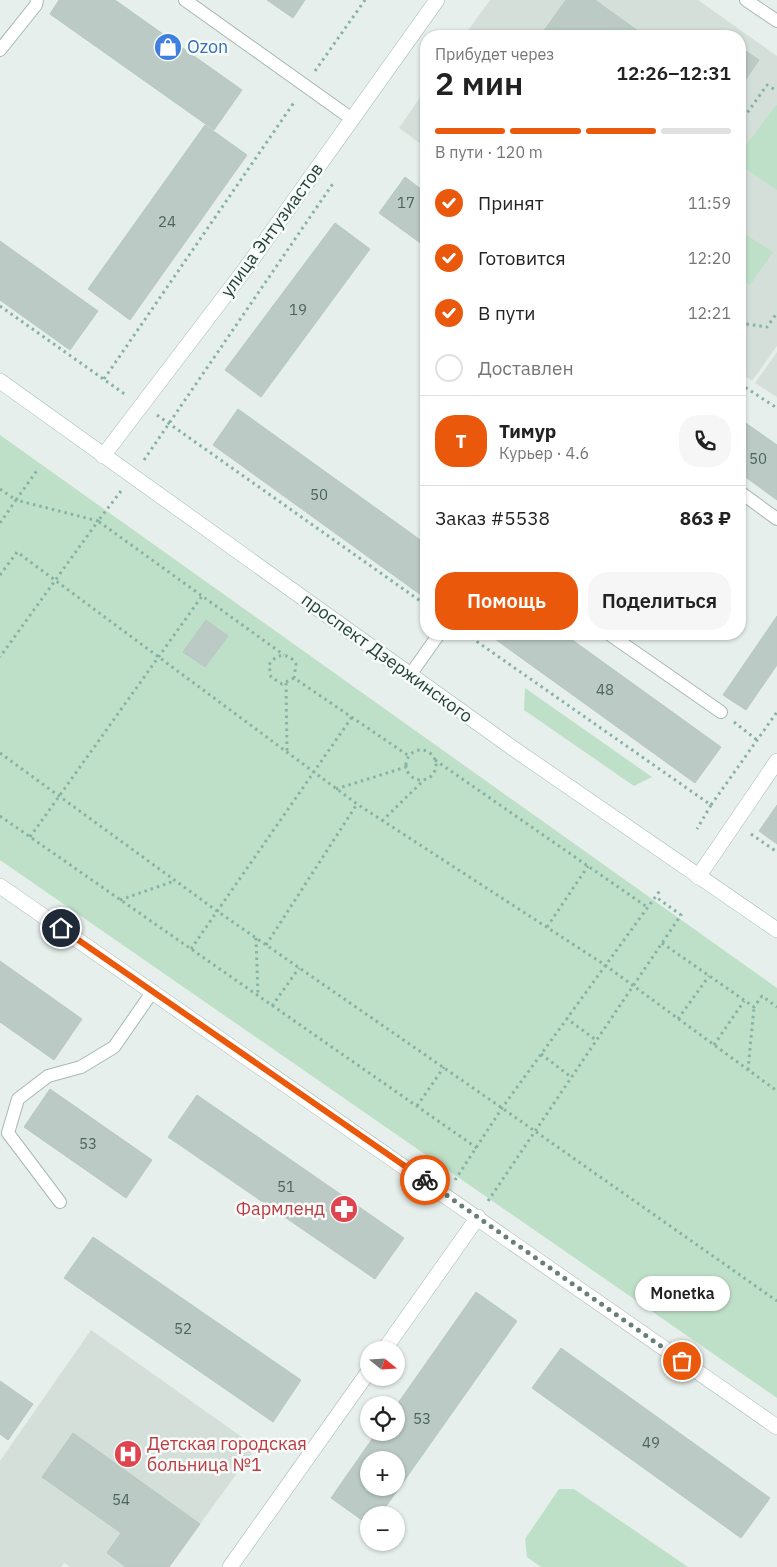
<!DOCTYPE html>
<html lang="ru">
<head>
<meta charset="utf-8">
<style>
  :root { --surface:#fff; --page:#f6f6f6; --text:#222; --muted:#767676; --line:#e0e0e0; --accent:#ea580c }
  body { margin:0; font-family:"IBM Plex Sans",sans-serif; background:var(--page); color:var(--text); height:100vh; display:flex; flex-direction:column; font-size:19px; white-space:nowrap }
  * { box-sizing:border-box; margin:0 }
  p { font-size:16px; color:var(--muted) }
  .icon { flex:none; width:28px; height:28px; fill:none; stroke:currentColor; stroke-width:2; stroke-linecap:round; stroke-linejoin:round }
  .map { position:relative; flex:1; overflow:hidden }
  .panel { position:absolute; left:420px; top:30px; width:326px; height:610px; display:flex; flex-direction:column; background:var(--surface); border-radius:20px; box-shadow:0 1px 4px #0004 }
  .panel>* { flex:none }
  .needle { width:32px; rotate:108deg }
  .fabs { position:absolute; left:360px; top:1341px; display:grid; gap:10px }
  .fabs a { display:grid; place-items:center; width:45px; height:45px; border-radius:50%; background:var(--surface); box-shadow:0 1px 4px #0004; font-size:25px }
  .pin { position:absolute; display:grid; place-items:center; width:42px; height:42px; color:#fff; margin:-21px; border:2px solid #fff; border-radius:50%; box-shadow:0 1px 5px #0007 }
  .courier { position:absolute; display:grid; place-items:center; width:50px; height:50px; margin:-25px; border:4px solid #ea580c; border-radius:50%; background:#fff; color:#222; box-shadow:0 1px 6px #0007 }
  .bubble { position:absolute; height:35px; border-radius:18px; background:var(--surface); box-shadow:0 1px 4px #0004; font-size:16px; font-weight:600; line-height:35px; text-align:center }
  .overview em { font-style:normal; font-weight:600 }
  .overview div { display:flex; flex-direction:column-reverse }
  .overview { display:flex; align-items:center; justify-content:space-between; height:85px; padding:0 15px }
  h1 { font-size:32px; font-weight:600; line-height:38px }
  .bar { display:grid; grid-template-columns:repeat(4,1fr); gap:8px 5px; align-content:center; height:60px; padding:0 15px }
  .bar i { height:6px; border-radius:4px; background:var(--line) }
  .bar .on { background:var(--accent) }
  .bar p { grid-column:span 4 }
  .line { display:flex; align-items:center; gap:12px; padding:0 15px; border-top:1px solid var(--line) }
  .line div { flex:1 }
  .round { display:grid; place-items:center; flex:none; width:52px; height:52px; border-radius:20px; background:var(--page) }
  ol { padding:0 15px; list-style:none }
  li { display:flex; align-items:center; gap:15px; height:55px }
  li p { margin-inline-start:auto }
  li .icon { padding:5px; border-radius:50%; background:var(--accent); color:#fff; stroke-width:4 }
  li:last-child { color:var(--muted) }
  li i { width:28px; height:28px; border:2px solid var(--line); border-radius:50% }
  .primary-button { display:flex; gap:10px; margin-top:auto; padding:10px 15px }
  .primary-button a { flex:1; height:58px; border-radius:20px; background:var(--accent); color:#fff; font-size:20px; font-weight:600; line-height:58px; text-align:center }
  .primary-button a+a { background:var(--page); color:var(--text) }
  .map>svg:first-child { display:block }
  .built { fill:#d4dfda }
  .green { fill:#bfe0c8 }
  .building { fill:#bbcac4; stroke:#b8c9c2; fill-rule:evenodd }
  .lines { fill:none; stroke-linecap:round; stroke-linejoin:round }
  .lane-casing { stroke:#a8b8b2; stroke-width:14 }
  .street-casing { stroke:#a8b8b2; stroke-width:16 }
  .secondary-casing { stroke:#a4bbb3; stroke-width:16 }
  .path { stroke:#86b3a5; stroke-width:3; stroke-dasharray:2.5 4; stroke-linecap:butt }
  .lane { stroke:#fff; stroke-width:12 }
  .street { stroke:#fff; stroke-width:15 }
  .secondary { stroke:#fff; stroke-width:15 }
  .done { stroke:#687f78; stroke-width:5; stroke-dasharray:0 9 }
  .route { stroke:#ea580c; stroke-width:6 }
  .labels { text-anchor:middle; stroke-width:5; stroke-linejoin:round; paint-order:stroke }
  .number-label { font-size:15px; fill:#4a645c }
  .shop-label { font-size:18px; fill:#366cbe; stroke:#f7fbf9; text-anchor:start }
  .street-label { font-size:18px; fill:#24423a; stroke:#f7fbf9 }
  .health-label { font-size:18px; fill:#be3a42; stroke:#f7fbf9; text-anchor:end }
</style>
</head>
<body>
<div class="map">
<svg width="777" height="1567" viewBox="0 0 777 1567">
  <rect width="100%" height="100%" fill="#e6efeb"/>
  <path class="built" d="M490,0H698L777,56V346L752,381L740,372V36H464Z
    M426,89V148L399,128Z
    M777,352V397L755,383Z
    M91,1330L256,1447L169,1567H71L64,1563L61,1567H0V1461Z"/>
  <path class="green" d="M776,105L777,106V190L740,165V153Z
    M740,231L773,252L750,285L740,278Z
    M0,435L777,988V1398L0,860Z
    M525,688L652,777L634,786L524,710Z
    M559,1489H574L688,1567H541L527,1557L525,1539Z"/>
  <path class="building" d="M59,0H115L242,90L214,130L50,14Z
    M267,0H305L293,18Z
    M566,0H595L645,36H540Z
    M740,47L759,60L740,88Z
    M205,125L247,155L130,320L88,289Z
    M405,177L426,193V247L379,213Z
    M335,223L370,249L261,397L225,370Z
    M0,241L98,311L70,350L0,300Z
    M238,409L426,544V588L421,595L213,445Z
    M740,419L777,445V500L740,473Z
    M777,616V665L746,710L723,695Z
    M206,620L228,636L205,667L183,652Z
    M488,634H564L721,747L695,783Z
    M777,805V844L759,831Z
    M0,961L82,1019L54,1060L0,1022Z
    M50,1089L152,1160L126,1198L24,1127Z
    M197,1095L404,1238L375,1279L168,1137Z
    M93,1237L301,1380L273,1422L64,1278Z
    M476,1292L517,1321L380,1515H369V1525L331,1498L377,1432H396V1406ZM369,1460H396V1488H369Z
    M561,1348L770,1498L741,1538L532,1388Z
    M0,1381L33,1404L8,1440L0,1434Z
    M73,1433L200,1524L169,1567H126L107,1553L121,1533L42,1477Z"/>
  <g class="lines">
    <defs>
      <path id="lane" d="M185,0L352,119
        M746,0L777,21
        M0,50L36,5L37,0
        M740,492L777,519
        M609,634L721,712
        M410,675L439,634
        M60,1202L8,1133L18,1099L48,1076L81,1067L114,1047L153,991"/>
      <path id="street" d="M698,877L777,761
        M0,886L777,1427
        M384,1350L478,1217
        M230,1567L369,1371"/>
      <path id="secondary" d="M0,381L514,749L777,930
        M103,456L246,268L437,0"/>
    </defs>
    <use href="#lane" class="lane-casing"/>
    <use href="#street" class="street-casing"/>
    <use href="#secondary" class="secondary-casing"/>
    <path class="path" d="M315,71L365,0
      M740,123L767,85L777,91
      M0,306L126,395
      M740,323L767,327L777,313
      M104,379L295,101
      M740,384L777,408
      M157,415L426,605
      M144,460L334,182
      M0,489L16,500L38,469
      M121,491L98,521L284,655
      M0,523L16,500L98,521L0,657
      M0,575L17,552L357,804L605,965L777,1091
      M466,634L711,805L697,829
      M294,678L282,684L271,677L269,665C276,653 289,652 296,664L294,678L409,756
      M286,683L287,752
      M734,722L757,740
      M406 765a15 15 0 1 1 30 0a15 15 0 1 1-30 0Z
      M0,753L217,911L502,1108L777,1301
      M435,760L647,907
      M336,789L406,767
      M711,805L777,712
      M0,816L477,1148
      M382,821L424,780
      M751,834L777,852
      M30,837L202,596
      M120,900L174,881
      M547,927L588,866
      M256,938L258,995
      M662,943L754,1007L762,996L777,1007
      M266,945L357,804
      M191,949L352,717
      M272,1006L299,968
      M566,1018L596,1040
      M678,1019L709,976
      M714,1045L744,1001
      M541,1054L571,1077
      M748,1070L754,1007
      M417,1106L444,1067
      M455,1180L502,1108L661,889
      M488,1201L681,915L656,897"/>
    <use href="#lane" class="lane"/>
    <use href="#street" class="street"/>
    <use href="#secondary" class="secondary"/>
  </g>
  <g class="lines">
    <path class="done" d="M425,1180L682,1361"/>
    <path class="route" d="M61,928L425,1180"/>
  </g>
  <defs>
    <symbol id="shop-disc" viewBox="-11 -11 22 22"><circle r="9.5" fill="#3f7fe0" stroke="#f7fbf9"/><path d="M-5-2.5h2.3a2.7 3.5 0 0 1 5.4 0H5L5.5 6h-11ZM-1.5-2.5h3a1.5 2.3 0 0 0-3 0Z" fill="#fff"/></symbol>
    <symbol id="pharmacy-disc" viewBox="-11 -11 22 22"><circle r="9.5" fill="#e0444e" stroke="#f7fbf9"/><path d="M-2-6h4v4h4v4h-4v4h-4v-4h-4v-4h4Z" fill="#fff"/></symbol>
    <symbol id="hospital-disc" viewBox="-11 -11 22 22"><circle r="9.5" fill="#e0444e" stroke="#f7fbf9"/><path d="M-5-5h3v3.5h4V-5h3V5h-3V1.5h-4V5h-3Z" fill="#fff"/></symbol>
  </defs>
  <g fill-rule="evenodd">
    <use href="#shop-disc" x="152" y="31" width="32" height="32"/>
    <use href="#pharmacy-disc" x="328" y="1193" width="32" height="32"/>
    <use href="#hospital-disc" x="112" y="1438" width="32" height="32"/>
  </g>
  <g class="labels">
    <g class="number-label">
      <text x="406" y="208">17</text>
      <text x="167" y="227">24</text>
      <text x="298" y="315">19</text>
      <text x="758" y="464">50</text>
      <text x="319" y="500">50</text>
      <text x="605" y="695">48</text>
      <text x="88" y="1149">53</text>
      <text x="286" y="1192">51</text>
      <text x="183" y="1334">52</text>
      <text x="422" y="1424">53</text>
      <text x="651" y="1448">49</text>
      <text x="121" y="1505">54</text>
    </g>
    <g class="shop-label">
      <text x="187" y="53">Ozon</text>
    </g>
    <g class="street-label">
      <text transform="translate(272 230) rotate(-54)" y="6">улица Энтузиастов</text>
      <text transform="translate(387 658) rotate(36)" y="6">проспект Дзержинского</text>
    </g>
    <g class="health-label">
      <text x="325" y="1215">Фармленд</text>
      <text x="147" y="1450" text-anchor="start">Детская городская<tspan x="147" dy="21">больница №1</tspan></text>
    </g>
  </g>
</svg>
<div class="fabs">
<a><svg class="needle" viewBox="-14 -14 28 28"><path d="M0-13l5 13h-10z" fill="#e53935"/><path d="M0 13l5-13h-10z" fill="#767676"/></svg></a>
<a><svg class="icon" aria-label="locate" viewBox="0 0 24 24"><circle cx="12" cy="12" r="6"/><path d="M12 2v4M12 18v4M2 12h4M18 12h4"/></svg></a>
<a>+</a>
<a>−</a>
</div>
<div class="pin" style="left:682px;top:1361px;background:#ea580c"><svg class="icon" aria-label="bag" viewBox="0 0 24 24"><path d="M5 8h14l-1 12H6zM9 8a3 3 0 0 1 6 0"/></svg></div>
<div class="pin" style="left:61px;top:928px;background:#1f2937"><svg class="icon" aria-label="home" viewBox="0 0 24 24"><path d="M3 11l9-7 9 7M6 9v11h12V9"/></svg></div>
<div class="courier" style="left:425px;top:1180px"><svg class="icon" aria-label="bike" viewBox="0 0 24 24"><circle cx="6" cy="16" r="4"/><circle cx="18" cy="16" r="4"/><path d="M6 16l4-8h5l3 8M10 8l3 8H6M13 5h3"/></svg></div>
<div class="bubble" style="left:635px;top:1276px;width:95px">Monetka</div>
<section class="panel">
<div class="overview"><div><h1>2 мин</h1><p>Прибудет через</p></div><em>12:26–12:31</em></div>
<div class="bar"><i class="on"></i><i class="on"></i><i class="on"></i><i></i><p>В пути · 120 m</p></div>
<ol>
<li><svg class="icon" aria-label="check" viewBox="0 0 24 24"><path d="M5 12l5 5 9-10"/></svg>Принят<p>11:59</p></li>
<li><svg class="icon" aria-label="check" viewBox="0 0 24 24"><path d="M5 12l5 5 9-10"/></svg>Готовится<p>12:20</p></li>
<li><svg class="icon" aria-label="check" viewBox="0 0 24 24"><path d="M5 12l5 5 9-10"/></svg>В пути<p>12:21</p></li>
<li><i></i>Доставлен</li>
</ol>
<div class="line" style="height:90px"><b class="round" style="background:var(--accent);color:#fff">Т</b><div><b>Тимур</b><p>Курьер · 4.6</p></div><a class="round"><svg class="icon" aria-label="phone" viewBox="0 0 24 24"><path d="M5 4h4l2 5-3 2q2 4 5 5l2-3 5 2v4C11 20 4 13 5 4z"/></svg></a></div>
<div class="line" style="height:65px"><div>Заказ #5538</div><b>863 ₽</b></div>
<div class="primary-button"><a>Помощь</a><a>Поделиться</a></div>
</section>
</div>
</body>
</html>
